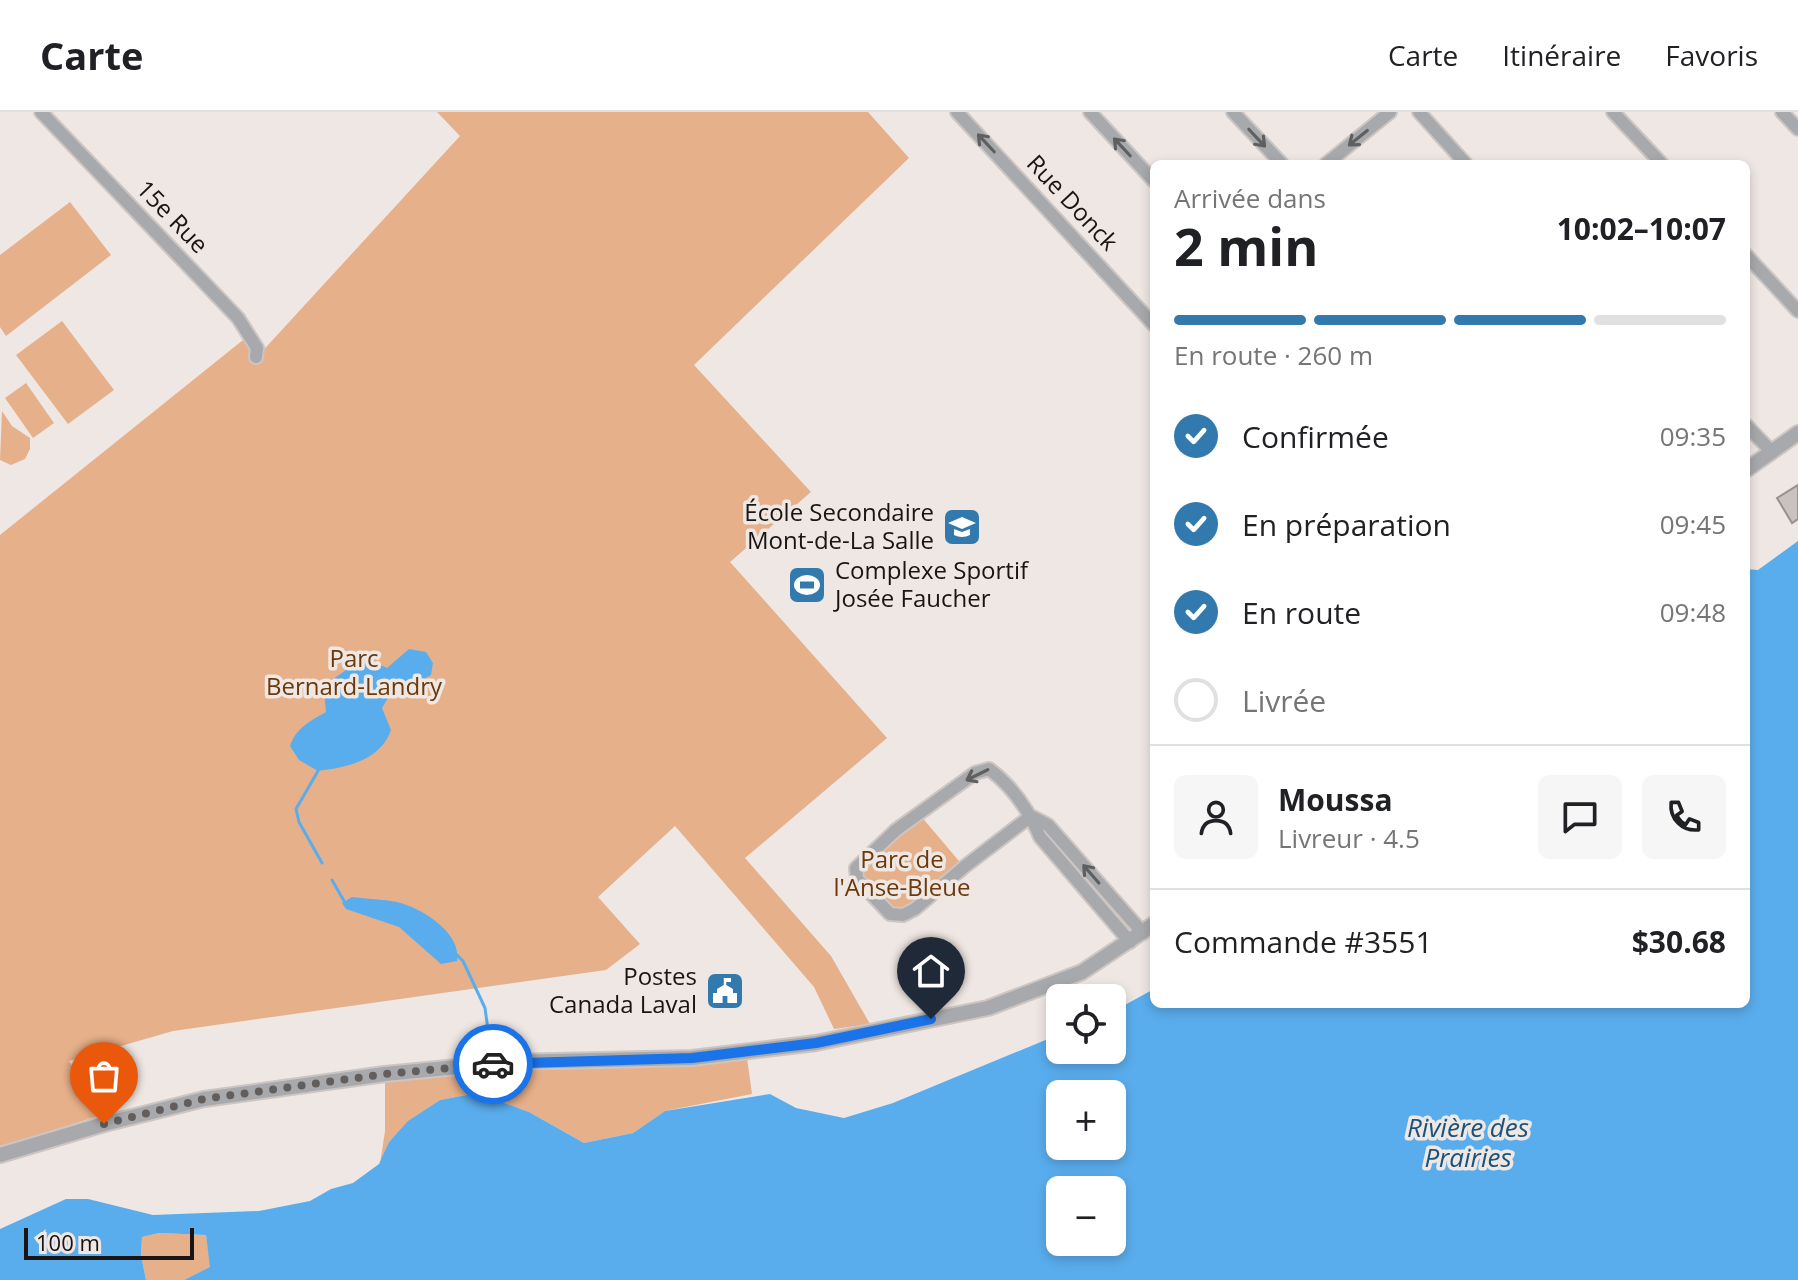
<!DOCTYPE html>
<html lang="fr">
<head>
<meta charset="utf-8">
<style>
  :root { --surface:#fff; --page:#f6f6f6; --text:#202124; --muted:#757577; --line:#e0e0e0; --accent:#3279ae }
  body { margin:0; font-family:"Open Sans",sans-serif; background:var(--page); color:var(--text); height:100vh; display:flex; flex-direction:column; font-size:30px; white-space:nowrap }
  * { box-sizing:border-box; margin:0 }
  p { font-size:26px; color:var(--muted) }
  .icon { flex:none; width:44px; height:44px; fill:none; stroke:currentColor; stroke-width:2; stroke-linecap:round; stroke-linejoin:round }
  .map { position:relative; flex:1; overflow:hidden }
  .details { position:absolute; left:1150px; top:48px; width:600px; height:848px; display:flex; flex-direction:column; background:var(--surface); border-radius:12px; box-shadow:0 4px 12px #0003 }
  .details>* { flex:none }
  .buttons { position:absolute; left:1046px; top:872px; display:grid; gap:16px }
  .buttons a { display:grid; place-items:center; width:80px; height:80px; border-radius:12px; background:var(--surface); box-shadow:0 4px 12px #0003; font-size:40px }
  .scale { position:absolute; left:24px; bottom:20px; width:170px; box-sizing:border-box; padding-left:8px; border:4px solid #181514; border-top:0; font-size:22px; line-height:28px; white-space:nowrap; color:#181514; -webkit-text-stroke:6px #efe7e3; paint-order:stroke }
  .pin { position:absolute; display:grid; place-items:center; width:68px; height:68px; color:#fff; margin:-82px -34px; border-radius:50% 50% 50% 0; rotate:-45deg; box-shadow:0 0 8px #0007 }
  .pin .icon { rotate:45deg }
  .courier { position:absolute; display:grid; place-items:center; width:80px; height:80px; margin:-40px; border:6px solid #1a73e8; border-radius:50%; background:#fff; color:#222; box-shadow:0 2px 10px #0007 }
  .summary em { font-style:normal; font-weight:700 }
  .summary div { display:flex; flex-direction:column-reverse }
  .summary { display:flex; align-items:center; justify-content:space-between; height:136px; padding:0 24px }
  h1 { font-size:52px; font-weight:700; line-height:60px }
  .bar { display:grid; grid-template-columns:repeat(4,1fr); gap:12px 8px; align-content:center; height:96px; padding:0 24px }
  .bar i { height:10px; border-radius:6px; background:var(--line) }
  .bar .on { background:var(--accent) }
  .bar p { grid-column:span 4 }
  .line { display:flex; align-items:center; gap:20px; padding:0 24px; border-top:2px solid var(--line) }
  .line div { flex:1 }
  .round { display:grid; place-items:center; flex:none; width:84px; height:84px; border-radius:12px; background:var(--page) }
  ol { padding:0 24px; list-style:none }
  li { display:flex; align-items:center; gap:24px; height:88px }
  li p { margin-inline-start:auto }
  li .icon { padding:8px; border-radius:50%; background:var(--accent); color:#fff; stroke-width:4 }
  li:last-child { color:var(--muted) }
  li i { width:44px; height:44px; border:4px solid var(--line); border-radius:50% }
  header { display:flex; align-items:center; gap:48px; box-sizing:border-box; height:112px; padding:0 40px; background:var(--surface); border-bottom:2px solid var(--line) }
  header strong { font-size:38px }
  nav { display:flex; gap:44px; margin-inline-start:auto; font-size:28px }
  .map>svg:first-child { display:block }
  .green { fill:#e6b08a }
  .water { fill:#5aaded; fill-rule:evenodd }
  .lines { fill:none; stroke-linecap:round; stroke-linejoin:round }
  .stream { stroke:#5aaded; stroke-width:3 }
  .building { fill:#c9c2bd; stroke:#98918d; stroke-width:2 }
  .minor-casing { stroke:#cdc5c2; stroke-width:16 }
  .tertiary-casing { stroke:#cdc5c2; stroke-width:18 }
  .minor { stroke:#a7a9ac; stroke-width:12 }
  .tertiary { stroke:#a7a9ac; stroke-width:14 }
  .oneway { stroke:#605f60 }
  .done { stroke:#635e5c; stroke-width:8; stroke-dasharray:0 14.4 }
  .route { stroke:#1a73e8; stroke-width:10 }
  .labels { text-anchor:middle; stroke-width:7; stroke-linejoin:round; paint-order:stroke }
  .street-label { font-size:24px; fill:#181514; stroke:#efe7e3 }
  .poi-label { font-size:24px; fill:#181514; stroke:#efe7e3; text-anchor:end }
  .park-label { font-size:24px; fill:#6d390a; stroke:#efe7e3 }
  .water-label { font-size:26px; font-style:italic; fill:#19547f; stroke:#efe7e3 }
</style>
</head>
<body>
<header>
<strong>Carte</strong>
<nav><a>Carte</a><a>Itinéraire</a><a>Favoris</a></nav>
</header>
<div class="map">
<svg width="1798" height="1168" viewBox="0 0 1798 1168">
  <rect width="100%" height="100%" fill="#efe7e3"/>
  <path class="green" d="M437,0H868L909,46L694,253L811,380L730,450L887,626L745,746L831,844L870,912L834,917L814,875L675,714L598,785L640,832L606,858L173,919L69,949L105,1002L0,1035V423L243,228L257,245L460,24Z
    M70,90L111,143L6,224L0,215V143Z
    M62,209L114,278L68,312L16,243Z
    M26,271L54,311L33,326L5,286Z
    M2,299L12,314L30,326V337L25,347L11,353L0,348Z
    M920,703L964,755L915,797L890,802L856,756Z
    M746,939L752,982L665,999L633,1021L584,1031L529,1000L477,981L440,988L409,1009L389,1030L380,1052L385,1019V962Z
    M159,1121L206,1123L211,1155L184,1168H146L141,1143L142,1125Z"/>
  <path class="water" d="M1798,429V1168H184L210,1155L206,1123L159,1121L142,1125L141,1143L146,1168H0V1117L66,1087H88L153,1103L259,1099L310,1089L331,1077L353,1071L379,1052L389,1030L408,1009L440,988L477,981L529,1000L584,1031L633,1021L665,999L770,982L796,996L844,1006L893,991L1060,922V938H1112V900L1154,877V892H1746V457L1758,458ZM1060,982H1112V1034H1060ZM1060,1078H1112V1130H1060Z
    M409,537L426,540L433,551L431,563L388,586L382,596L391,618C380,649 347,655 318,659L299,648L290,634C296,616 310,609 326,600L324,580L326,572L359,549H372L387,556Z
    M352,785C367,787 382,787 397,790C422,796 462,821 457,849L441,852L399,815L346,797L342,791Z"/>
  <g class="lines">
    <path class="stream" d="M318,659L296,697L299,710L322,751
      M332,768L344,789
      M457,843L463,849L485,896L491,940"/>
  </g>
  <path class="building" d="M1798,373V407L1792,411L1777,386Z"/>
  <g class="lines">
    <defs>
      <path id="minor" d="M41,0L238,206L257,236L256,245
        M957,0L1154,213
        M1090,0L1154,69
        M1233,0L1282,52
        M1419,0L1466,52
        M1613,0L1662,52
        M1782,0L1798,17
        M1326,52L1390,0
        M1746,143L1798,199
        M1746,313L1771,339
        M1031,704L964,755L915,797L903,803L890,802L857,767L856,756L896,718L975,661L989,657C1012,674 1029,699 1040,725L1130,830
        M1031,704L1048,713L1143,821"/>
      <path id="tertiary" d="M1746,358L1798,321
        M0,1043L104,1012L204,987L385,962L510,950L692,946L816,931L988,896L1082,860L1154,812"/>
    </defs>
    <use href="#minor" class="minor-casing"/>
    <use href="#tertiary" class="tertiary-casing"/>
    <use href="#minor" class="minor"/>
    <use href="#tertiary" class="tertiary"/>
  </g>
  <defs><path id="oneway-shaft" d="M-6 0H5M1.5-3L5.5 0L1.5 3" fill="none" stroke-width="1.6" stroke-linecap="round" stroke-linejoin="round" transform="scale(2)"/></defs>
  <g class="oneway">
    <use href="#oneway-shaft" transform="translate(1257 26) rotate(47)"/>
    <use href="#oneway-shaft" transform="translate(1358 26) rotate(141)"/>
    <use href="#oneway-shaft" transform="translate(986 31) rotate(-133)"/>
    <use href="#oneway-shaft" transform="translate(1122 35) rotate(-133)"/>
    <use href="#oneway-shaft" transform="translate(977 663) rotate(154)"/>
    <use href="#oneway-shaft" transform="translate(1091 762) rotate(-131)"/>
  </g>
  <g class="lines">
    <path class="done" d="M104,1012L204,987L385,962L493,952"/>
    <path class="route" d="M493,952L692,946L816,931L931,907"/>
  </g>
  <defs>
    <symbol id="school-square" viewBox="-11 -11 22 22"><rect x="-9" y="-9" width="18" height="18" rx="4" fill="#3279ae" stroke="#efe7e3"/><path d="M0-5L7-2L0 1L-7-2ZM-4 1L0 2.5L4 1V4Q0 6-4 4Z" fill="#fff"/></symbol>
    <symbol id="stadium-square" viewBox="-11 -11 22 22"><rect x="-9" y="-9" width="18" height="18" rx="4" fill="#3279ae" stroke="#efe7e3"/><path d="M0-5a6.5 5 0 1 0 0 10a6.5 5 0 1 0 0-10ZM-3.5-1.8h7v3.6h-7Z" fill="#fff"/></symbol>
    <symbol id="civic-square" viewBox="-11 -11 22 22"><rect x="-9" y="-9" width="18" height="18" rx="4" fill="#3279ae" stroke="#efe7e3"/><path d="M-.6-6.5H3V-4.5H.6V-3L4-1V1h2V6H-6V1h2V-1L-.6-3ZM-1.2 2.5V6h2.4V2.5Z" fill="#fff"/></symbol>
  </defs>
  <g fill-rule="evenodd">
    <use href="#school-square" x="940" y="393" width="44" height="44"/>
    <use href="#stadium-square" x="785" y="451" width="44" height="44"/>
    <use href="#civic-square" x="703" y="857" width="44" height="44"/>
  </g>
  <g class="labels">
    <g class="street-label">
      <text transform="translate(1072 91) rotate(47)" y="8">Rue Donck</text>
      <text transform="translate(172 105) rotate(46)" y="8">15e Rue</text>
    </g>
    <g class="poi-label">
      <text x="934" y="409">École Secondaire<tspan x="934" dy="28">Mont-de-La Salle</tspan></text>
      <text x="835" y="467" text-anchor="start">Complexe Sportif<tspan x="835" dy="28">Josée Faucher</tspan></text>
      <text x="697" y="873">Postes<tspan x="697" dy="28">Canada Laval</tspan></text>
    </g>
    <g class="park-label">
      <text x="354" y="555">Parc<tspan x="354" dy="28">Bernard-Landry</tspan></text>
      <text x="902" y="756">Parc de<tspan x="902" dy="28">l'Anse-Bleue</tspan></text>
    </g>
    <g class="water-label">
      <text x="1468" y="1025">Rivière des<tspan x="1468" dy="30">Prairies</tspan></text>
    </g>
  </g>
</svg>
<div class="buttons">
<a><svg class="icon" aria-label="locate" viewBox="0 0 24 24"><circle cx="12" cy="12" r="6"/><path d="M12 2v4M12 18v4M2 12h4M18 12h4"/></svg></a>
<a>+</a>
<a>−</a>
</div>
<div class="scale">100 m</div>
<div class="pin" style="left:104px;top:1012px;background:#ea580c"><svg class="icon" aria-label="bag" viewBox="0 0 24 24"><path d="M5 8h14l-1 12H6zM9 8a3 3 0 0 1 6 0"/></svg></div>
<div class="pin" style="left:931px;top:907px;background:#1f2937"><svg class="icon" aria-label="home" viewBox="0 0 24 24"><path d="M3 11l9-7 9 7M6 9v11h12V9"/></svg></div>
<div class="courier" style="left:493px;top:952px"><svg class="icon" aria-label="car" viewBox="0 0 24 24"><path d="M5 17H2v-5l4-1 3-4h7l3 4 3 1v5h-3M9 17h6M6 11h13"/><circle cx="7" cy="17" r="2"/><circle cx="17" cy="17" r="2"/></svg></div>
<section class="details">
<div class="summary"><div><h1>2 min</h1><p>Arrivée dans</p></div><em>10:02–10:07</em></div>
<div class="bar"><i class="on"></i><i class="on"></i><i class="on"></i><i></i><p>En route · 260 m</p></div>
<ol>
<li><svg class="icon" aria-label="check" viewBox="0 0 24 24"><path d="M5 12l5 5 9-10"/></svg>Confirmée<p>09:35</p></li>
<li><svg class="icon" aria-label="check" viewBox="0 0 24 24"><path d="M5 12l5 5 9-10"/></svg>En préparation<p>09:45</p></li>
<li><svg class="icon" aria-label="check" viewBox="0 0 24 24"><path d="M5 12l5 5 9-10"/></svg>En route<p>09:48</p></li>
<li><i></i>Livrée</li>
</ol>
<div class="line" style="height:144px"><a class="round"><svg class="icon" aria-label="person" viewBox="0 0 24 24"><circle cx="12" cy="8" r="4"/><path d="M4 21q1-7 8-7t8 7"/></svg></a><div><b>Moussa</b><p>Livreur · 4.5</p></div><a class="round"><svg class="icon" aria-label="chat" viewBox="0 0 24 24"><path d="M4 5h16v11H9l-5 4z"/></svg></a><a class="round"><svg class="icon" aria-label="phone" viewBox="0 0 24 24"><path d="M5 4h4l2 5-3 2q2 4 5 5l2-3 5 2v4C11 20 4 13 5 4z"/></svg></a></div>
<div class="line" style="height:104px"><div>Commande #3551</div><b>$30.68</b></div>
</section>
</div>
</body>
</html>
